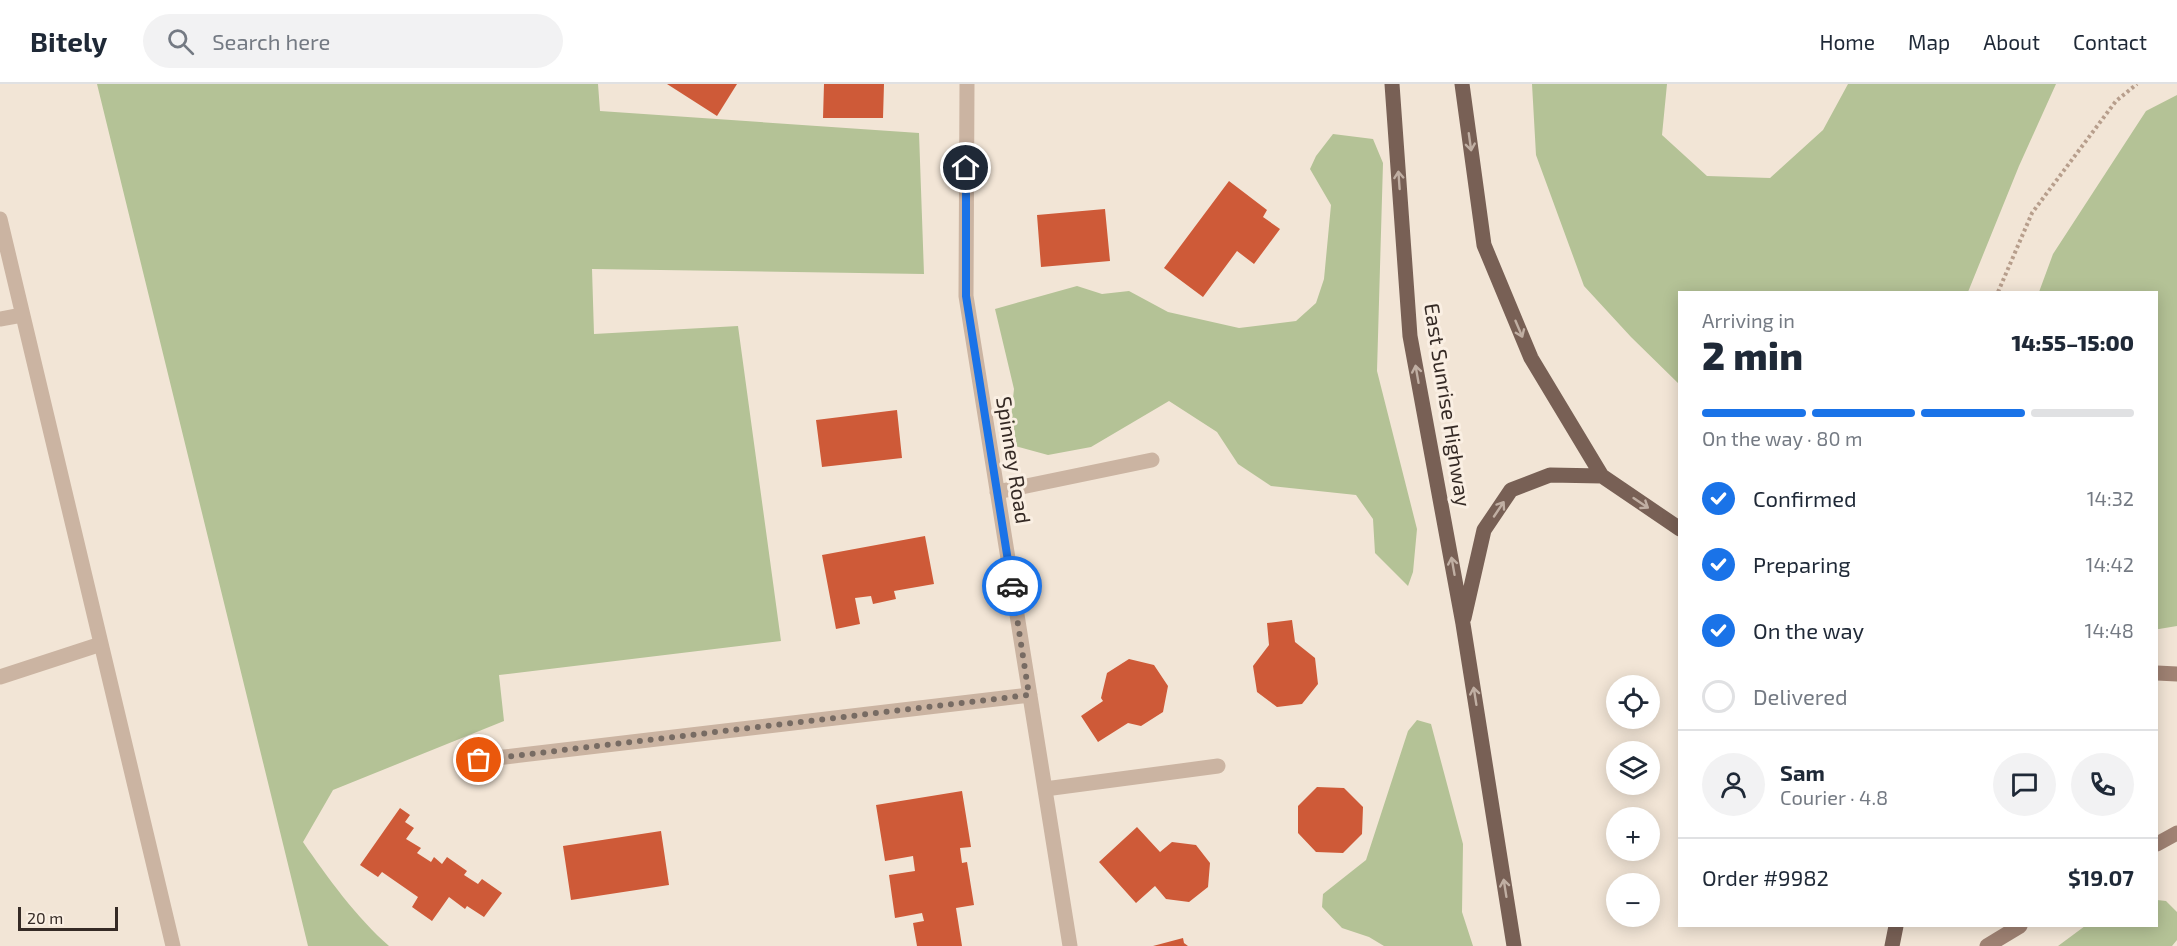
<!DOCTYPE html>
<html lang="en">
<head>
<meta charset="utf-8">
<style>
  :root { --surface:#fff; --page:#f2f2f3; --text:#1f2937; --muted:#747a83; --line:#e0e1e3; --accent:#1a73e8 }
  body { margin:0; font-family:"Exo 2",sans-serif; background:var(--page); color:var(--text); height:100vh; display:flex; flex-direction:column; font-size:22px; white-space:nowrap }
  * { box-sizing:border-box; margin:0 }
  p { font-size:20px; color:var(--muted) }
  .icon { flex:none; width:33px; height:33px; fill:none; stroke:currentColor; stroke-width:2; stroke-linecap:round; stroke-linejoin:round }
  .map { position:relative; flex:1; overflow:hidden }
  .details { position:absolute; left:1678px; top:207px; width:480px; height:636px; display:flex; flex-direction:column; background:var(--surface); border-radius:0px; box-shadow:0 3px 15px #0003 }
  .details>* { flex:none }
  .controls { position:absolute; left:1606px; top:591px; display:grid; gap:12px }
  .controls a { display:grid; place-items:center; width:54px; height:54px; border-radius:50%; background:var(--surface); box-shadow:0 3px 15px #0003; font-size:30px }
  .scale { position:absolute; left:18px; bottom:15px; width:100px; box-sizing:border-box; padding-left:6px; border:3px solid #352a25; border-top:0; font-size:16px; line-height:21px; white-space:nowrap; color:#352a25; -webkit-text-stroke:4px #faefe3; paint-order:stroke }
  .pin { position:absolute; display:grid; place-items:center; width:51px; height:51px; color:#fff; margin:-26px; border:3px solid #fff; border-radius:50%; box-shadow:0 2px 6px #0007 }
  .courier { position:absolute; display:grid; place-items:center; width:60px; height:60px; margin:-30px; border:4px solid #1a73e8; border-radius:50%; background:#fff; color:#222; box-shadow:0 2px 8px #0007 }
  .overview em { font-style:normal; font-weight:800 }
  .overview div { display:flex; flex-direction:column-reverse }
  .overview { display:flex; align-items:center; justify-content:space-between; height:102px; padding:0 24px }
  h1 { font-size:39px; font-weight:800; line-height:45px }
  .bar { display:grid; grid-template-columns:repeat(4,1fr); gap:9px 6px; align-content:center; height:72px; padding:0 24px }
  .bar i { height:8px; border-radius:4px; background:var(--line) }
  .bar .selected { background:var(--accent) }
  .bar p { grid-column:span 4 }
  .line { display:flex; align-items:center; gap:15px; padding:0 24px; border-top:2px solid var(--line) }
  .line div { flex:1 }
  .round { display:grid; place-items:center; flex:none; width:63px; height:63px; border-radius:32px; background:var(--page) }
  ol { padding:0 24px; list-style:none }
  li { display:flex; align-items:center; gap:18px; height:66px }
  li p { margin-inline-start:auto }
  li .icon { padding:6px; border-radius:50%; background:var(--accent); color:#fff; stroke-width:4 }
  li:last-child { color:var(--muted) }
  li i { width:33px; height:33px; border:3px solid var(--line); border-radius:50% }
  header { display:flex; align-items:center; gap:36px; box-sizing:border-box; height:84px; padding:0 30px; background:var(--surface); border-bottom:2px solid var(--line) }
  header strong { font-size:28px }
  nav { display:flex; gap:33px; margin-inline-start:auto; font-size:21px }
  .search { width:420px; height:54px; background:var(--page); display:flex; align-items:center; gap:15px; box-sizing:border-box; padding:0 21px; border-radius:33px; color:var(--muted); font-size:22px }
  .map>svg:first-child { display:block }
  .green { fill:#b4c296 }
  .building { fill:#ce5a38 }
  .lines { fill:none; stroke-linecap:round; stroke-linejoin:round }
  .path { stroke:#b79e8c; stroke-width:4; stroke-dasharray:3 3; stroke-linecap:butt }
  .service { stroke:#cbb4a2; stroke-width:15 }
  .minor { stroke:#cbb4a2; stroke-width:15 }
  .secondary { stroke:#9f8273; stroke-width:15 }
  .primary { stroke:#786055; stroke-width:15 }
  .oneway { stroke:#c0afa3 }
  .done { stroke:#776b63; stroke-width:6; stroke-dasharray:0 10.8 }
  .route { stroke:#1a73e8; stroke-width:8 }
  .labels { text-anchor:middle; stroke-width:6; stroke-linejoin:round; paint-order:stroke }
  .street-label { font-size:21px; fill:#352a25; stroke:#faefe3 }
</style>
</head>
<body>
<header>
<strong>Bitely</strong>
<div class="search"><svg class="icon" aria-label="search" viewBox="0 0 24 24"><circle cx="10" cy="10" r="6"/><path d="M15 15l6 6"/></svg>Search here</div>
<nav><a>Home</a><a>Map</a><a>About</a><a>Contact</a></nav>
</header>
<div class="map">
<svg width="2177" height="862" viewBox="0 0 2177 862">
  <rect width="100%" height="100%" fill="#f2e5d6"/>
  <path class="green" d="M97,0H598L600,27L919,49L924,190L592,185L594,250L738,242L781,557L499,591L504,637L333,706L303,758C327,793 357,834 389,862H308Z
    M1532,0H1667L1662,51L1707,92L1770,94L1823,46L1848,0H2056L2019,82L1968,208H1680V301L1631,253L1584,202L1536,71Z
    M2177,11V542L2159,545H2157V208H2039L2053,170L2146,27Z
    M1333,50L1373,55L1383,79L1377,287L1417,445L1413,488L1408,502L1375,469L1373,435L1356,411L1271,402L1238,380L1217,348L1169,317L1091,363L1048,371L1008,360L1014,305L995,225L1077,202L1102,210L1129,207L1168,228L1239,244L1296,237L1316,219L1324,195L1331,121L1310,85L1316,72Z
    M1417,636L1431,640L1463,760L1462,828L1473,862H1384L1369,853L1342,844L1322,823L1323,810L1366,776L1408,647Z
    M2157,816L2166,817L2177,828V856L2172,862H2058L2085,842H2157Z"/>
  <path class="building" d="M667,0H737L717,32Z
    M824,0H884L883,34H823Z
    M1229,97L1267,126L1263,133L1280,145L1254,180L1237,167L1203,213L1164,184Z
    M1105,125L1110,177L1041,183L1037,131Z
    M897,326L902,374L822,383L816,336Z
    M925,452L934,500L894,507L896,515L873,520L871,512L855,514L860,540L836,545L822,471Z
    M1292,536L1295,558L1315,574L1318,600L1302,620L1277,623L1257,608L1253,582L1269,561L1267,539Z
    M1129,575L1154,581L1168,602L1163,628L1141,642L1128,639L1098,658L1081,632L1103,617L1101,614L1107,589Z
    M1317,703L1344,704L1363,723L1362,750L1343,769L1316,768L1298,749V722Z
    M962,707L971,763L960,764L962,779L967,778L974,821L956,824L962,862H917L913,839L924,837L922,829L895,834L889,791L915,787L913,772L885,777L876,721Z
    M400,724L410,731L405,738L414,744L406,755L421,764L417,769L431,778L434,773L442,780L447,773L467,787L464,791L478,800L482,795L502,809L484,833L467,822L465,825L449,813L432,837L412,823L418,813L382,788L378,793L360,781Z
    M1137,743L1160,768L1172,758L1196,761L1210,779L1208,803L1189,818L1166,815L1155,802L1136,819L1099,778Z
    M661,747L669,801L571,816L563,762Z
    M1183,854L1184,859L1188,862H1153Z"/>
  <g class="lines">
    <path class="path" d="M1998,208L2032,129L2116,17L2137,0"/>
    <path class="service" d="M0,135L173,862
      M0,235L22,231
      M0,593L101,560"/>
    <path class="minor" d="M967,0L966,212L1070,862
      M997,408L1152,376
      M479,676L1030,611
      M1045,705L1218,682"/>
    <path class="secondary" d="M2157,589L2177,590
      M2157,760L2177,749
      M1987,862L2020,842"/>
    <path class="primary" d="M1392,0L1410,252L1463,540L1514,862
      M1462,0L1484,161L1531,274L1602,392
      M1464,534L1484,446L1511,406L1550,391L1602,392L1680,445
      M1892,862L1896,842"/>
  </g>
  <defs><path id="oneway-shaft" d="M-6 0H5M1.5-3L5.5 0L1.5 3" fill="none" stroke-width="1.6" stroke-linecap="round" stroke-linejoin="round" transform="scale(1.5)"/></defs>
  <g class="oneway">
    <use href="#oneway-shaft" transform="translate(1470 58) rotate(82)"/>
    <use href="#oneway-shaft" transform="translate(1399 96) rotate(-94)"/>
    <use href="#oneway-shaft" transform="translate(1519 245) rotate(67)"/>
    <use href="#oneway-shaft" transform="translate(1417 290) rotate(-100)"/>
    <use href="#oneway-shaft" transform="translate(1641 419) rotate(34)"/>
    <use href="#oneway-shaft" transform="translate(1499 425) rotate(-56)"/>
    <use href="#oneway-shaft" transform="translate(1453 482) rotate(-100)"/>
    <use href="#oneway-shaft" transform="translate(1475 612) rotate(-99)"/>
    <use href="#oneway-shaft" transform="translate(1505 804) rotate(-99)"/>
  </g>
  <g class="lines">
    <path class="done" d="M479,676L1029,611L1012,502"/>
    <path class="route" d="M966,84V212L1012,502"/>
  </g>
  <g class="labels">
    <g class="street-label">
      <text transform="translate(1447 321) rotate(81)" y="7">East Sunrise Highway</text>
      <text transform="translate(1013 376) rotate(81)" y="7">Spinney Road</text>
    </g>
  </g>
</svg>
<div class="controls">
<a><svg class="icon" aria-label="locate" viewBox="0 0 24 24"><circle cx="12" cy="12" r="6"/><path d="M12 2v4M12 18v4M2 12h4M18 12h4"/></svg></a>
<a><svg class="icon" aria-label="layers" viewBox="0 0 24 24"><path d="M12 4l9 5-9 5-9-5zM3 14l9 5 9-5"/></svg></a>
<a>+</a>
<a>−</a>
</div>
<div class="scale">20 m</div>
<div class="pin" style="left:479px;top:676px;background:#ea580c"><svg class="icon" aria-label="bag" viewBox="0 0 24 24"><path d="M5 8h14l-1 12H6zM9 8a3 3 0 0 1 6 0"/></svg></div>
<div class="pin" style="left:966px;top:84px;background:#1f2937"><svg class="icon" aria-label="home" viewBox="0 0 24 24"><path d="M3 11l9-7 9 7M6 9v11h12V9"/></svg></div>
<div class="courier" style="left:1012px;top:502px"><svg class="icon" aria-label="car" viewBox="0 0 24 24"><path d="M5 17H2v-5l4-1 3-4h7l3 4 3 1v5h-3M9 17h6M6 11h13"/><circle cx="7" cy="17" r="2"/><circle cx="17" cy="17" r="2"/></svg></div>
<section class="details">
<div class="overview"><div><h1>2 min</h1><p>Arriving in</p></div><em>14:55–15:00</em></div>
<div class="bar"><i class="selected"></i><i class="selected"></i><i class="selected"></i><i></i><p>On the way · 80 m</p></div>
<ol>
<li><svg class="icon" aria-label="check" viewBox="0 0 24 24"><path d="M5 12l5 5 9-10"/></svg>Confirmed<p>14:32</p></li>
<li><svg class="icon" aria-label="check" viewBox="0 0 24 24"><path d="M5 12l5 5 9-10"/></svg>Preparing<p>14:42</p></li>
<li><svg class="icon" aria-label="check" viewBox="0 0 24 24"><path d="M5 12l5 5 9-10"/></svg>On the way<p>14:48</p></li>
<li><i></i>Delivered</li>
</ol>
<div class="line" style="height:108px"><a class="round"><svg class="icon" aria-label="person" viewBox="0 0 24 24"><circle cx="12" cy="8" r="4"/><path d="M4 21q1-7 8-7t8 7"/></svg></a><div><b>Sam</b><p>Courier · 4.8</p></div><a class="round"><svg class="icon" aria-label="chat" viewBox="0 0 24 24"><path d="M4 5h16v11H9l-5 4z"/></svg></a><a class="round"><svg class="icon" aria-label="phone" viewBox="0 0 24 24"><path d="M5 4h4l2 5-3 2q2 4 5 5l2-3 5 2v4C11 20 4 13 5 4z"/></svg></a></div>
<div class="line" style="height:78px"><div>Order #9982</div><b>$19.07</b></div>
</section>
</div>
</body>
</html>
